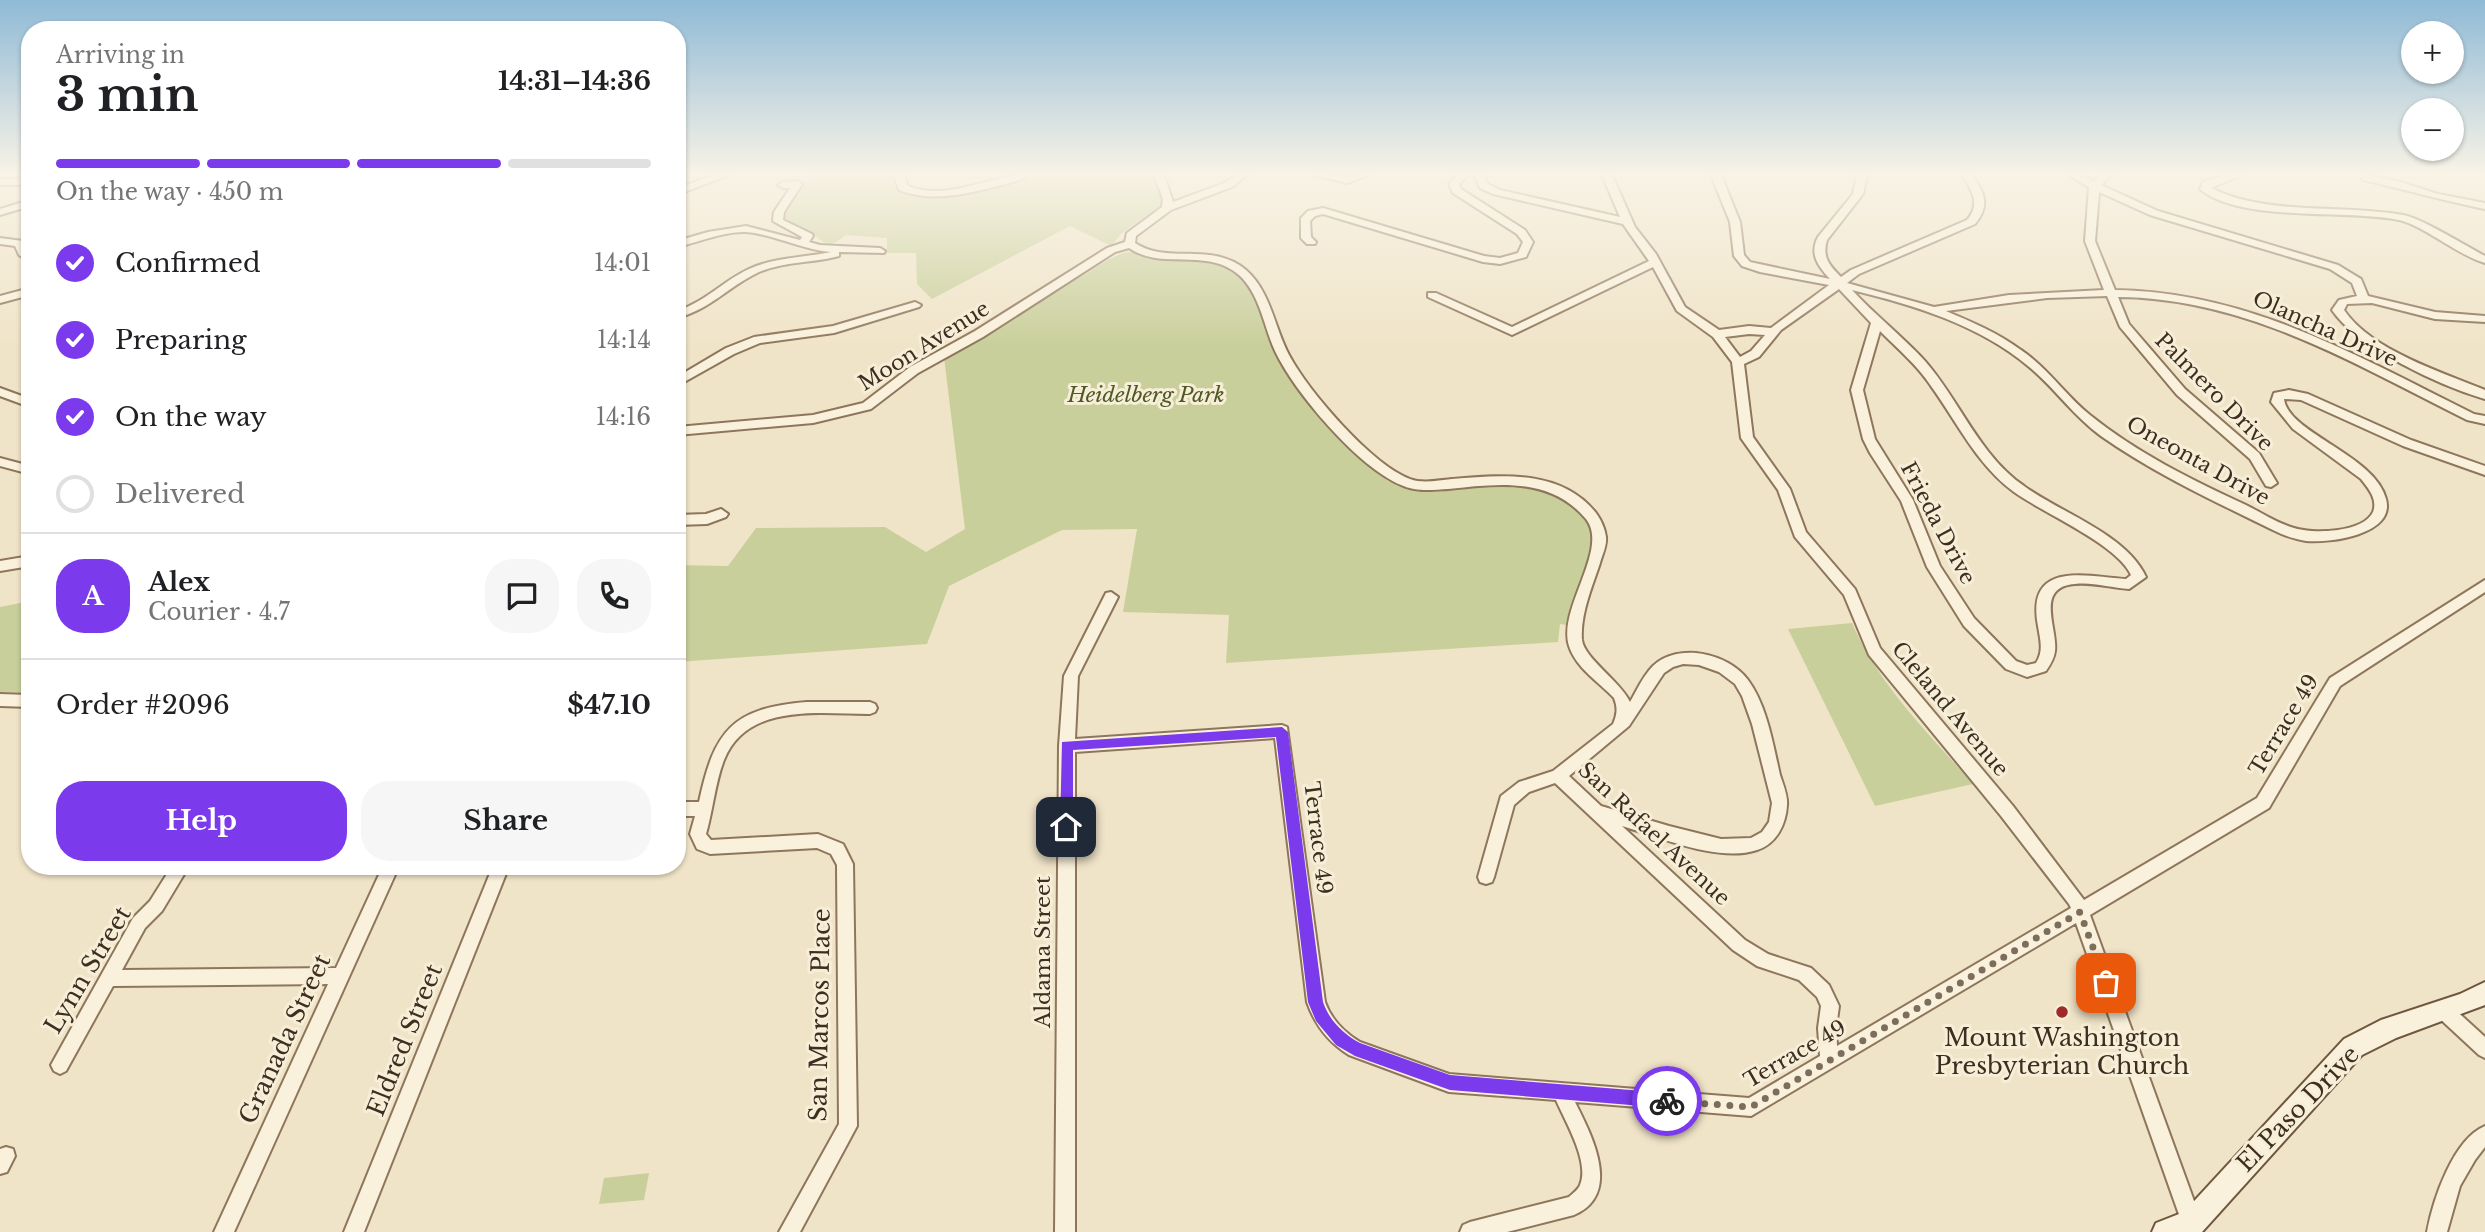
<!DOCTYPE html>
<html lang="en">
<head>
<meta charset="utf-8">
<style>
  :root { --surface:#fff; --page:#f6f6f6; --text:#202124; --muted:#757577; --line:#e0e0e0; --accent:#7c3aed }
  body { margin:0; font-family:"Libre Baskerville",serif; background:var(--page); color:var(--text); height:100vh; display:flex; flex-direction:column; font-size:26px; white-space:nowrap }
  * { box-sizing:border-box; margin:0 }
  p { font-size:23px; color:var(--muted) }
  .icon { flex:none; width:38px; height:38px; fill:none; stroke:currentColor; stroke-width:2; stroke-linecap:round; stroke-linejoin:round }
  .map { position:relative; flex:1; overflow:hidden }
  .side { position:absolute; left:21px; top:21px; width:665px; height:854px; display:flex; flex-direction:column; background:var(--surface); border-radius:28px; box-shadow:0 2px 5px #0004 }
  .side>* { flex:none }
  .buttons { position:absolute; left:2401px; top:21px; display:grid; gap:14px }
  .buttons a { display:grid; place-items:center; width:63px; height:63px; border-radius:50%; background:var(--surface); box-shadow:0 2px 5px #0004; font-size:35px }
  .pin { position:absolute; display:grid; place-items:center; width:60px; height:60px; color:#fff; margin:-30px; border-radius:14px; box-shadow:0 4px 10px #0006 }
  .courier { position:absolute; display:grid; place-items:center; width:70px; height:70px; margin:-35px; border:5px solid #7c3aed; border-radius:50%; background:#fff; color:#222; box-shadow:0 2px 9px #0007 }
  .headline em { font-style:normal; font-weight:700 }
  .headline div { display:flex; flex-direction:column-reverse }
  .headline { display:flex; align-items:center; justify-content:space-between; height:119px; padding:0 35px }
  h1 { font-size:46px; font-weight:700; line-height:52px }
  .bar { display:grid; grid-template-columns:repeat(4,1fr); gap:10px 7px; align-content:center; height:84px; padding:0 35px }
  .bar i { height:9px; border-radius:5px; background:var(--line) }
  .bar .current { background:var(--accent) }
  .bar p { grid-column:span 4 }
  .line { display:flex; align-items:center; gap:18px; padding:0 35px; border-top:2px solid var(--line) }
  .line div { flex:1 }
  .round { display:grid; place-items:center; flex:none; width:74px; height:74px; border-radius:28px; background:var(--page) }
  ol { padding:0 35px; list-style:none }
  li { display:flex; align-items:center; gap:21px; height:77px }
  li p { margin-inline-start:auto }
  li .icon { padding:7px; border-radius:50%; background:var(--accent); color:#fff; stroke-width:4 }
  li:last-child { color:var(--muted) }
  li i { width:38px; height:38px; border:4px solid var(--line); border-radius:50% }
  .button { display:flex; gap:14px; margin-top:auto; padding:14px 35px }
  .button a { flex:1; height:80px; border-radius:28px; background:var(--accent); color:#fff; font-size:28px; font-weight:700; line-height:80px; text-align:center }
  .button a+a { background:var(--page); color:var(--text) }
  .map>svg:first-child { display:block }
  .green { fill:#c9cf9b }
  .lines { fill:none; stroke-linecap:round; stroke-linejoin:round }
  .street-casing { stroke:#8d765c; stroke-width:4 }
  .secondary-casing { stroke:#6f573f; stroke-width:4 }
  .street { fill:#faf1dc; fill-rule:evenodd }
  .secondary { fill:#faf1dc; fill-rule:evenodd }
  .route { fill:#7c3aed }
  .done { stroke:#7c6e5b; stroke-width:7; stroke-dasharray:0 12.6 }
  .poi-dot { fill:#9e2a2b; stroke:#f7eed8; stroke-width:2.5 }
  .labels { text-anchor:middle; stroke-width:6; stroke-linejoin:round; paint-order:stroke }
  .street-label { font-size:21px; fill:#3d2e20; stroke:#f7eed8 }
  .park-label { font-size:21px; font-style:italic; fill:#4d5a26; stroke:#f7eed8 }
  .near-street-label { font-size:24px; fill:#3d2e20; stroke:#f7eed8 }
  .near-poi-label { font-size:24px; fill:#3d2e20; stroke:#f7eed8 }
</style>
</head>
<body>
<div class="map">
<svg width="2485" height="1232" viewBox="0 0 2485 1232">
  <rect width="100%" height="100%" fill="#f0e4c8"/>
  <path class="green" d="M809,175H895L898,188L918,196H939L1035,175H1153L1160,187L1163,204L1121,234L1111,246L1070,226L932,299L917,284L916,253H887V238L846,235C830,248 826,245 812,233C801,224 794,229 783,215Z
    M1128,252L1208,260L1230,267L1253,294L1276,355L1287,370L1328,424L1371,469L1388,481L1421,490L1512,484L1548,488L1583,513L1590,520L1596,542L1567,625L1560,624L1558,642L1226,663L1229,615L1123,612L1137,529L1062,530L949,586L927,644L677,662V565L728,566L756,528L885,527L926,552L965,529L944,357L1069,281C1085,279 1104,257 1128,252Z
    M30,601V693L0,692V607Z
    M1852,623C1878,684 1929,734 1973,784L1875,806L1788,629Z
    M649,1173L644,1200L599,1204L604,1178Z"/>
  <g class="lines">
    <defs>
      <path id="street" d="M715,175H729L677,195V188Z
        M894,175H904L908,186C948,202 988,175 1029,175C1021,181 1008,183 998,186C965,194 932,203 899,190Z
        M1154,175H1164L1173,202L1224,183L1236,175H1247L1232,187L1171,210L1136,236L1135,243C1168,265 1212,241 1246,270C1271,292 1274,327 1289,355C1309,392 1371,464 1410,479C1423,484 1439,480 1452,479C1502,475 1561,469 1596,513C1601,520 1605,529 1606,537C1607,546 1602,555 1600,563C1592,587 1580,615 1582,640C1584,658 1620,681 1630,702C1637,690 1643,676 1653,666C1678,642 1728,653 1748,680C1767,706 1773,744 1780,775C1783,784 1788,796 1787,805C1786,825 1776,844 1757,850C1719,863 1659,837 1622,826L1745,940L1768,954L1811,968L1829,985L1839,1006L1836,1028L1837,1046L2071,908L2069,904L2001,816L1869,655L1844,595L1795,537L1778,490L1741,438L1732,362L1713,337L1677,311L1653,267L1512,335L1428,297V293H1436L1512,327L1649,261L1623,224L1493,194L1480,188L1474,175H1484L1488,184L1500,190L1620,217L1602,175H1612L1635,227L1656,254L1685,307L1719,330L1749,326L1771,328L1829,285L1760,272L1742,266L1734,256L1730,222L1711,175H1721L1740,222L1744,255L1750,262L1830,279C1818,266 1809,254 1818,237L1853,194L1857,175H1867L1863,194L1827,240C1822,257 1829,265 1841,277L1851,270L1967,220C1981,204 1972,190 1962,175H1972C1985,193 1990,206 1975,224L1859,274L1847,283L1934,307L2009,295L2104,290L2085,241L2089,187L2068,175H2081L2094,182L2100,175H2111L2101,185L2158,211L2338,265L2361,279L2368,296L2435,312L2485,316V322L2435,319L2372,303L2347,304L2344,310C2371,350 2441,372 2485,390V399C2441,386 2358,348 2332,310L2339,300L2357,296L2352,283L2330,269L2150,215L2099,192L2095,241L2115,290C2250,292 2357,356 2474,414L2485,416V424L2467,420C2354,364 2247,298 2118,297L2129,324L2185,389L2259,453L2277,483L2271,487L2266,486L2250,459L2177,395L2120,327L2107,296L2047,298L1946,311C1972,322 1998,333 2021,350C2048,368 2065,395 2090,415C2137,453 2192,480 2246,505C2262,513 2277,523 2294,528C2312,534 2363,533 2373,512C2378,499 2368,488 2361,479L2293,429L2271,402L2274,393L2289,390L2308,394L2411,440L2485,466V475L2403,446L2301,400L2284,399C2288,433 2375,455 2386,499C2396,535 2329,543 2306,541C2295,539 2285,536 2275,531C2216,502 2155,474 2101,436C2072,415 2055,388 2028,366C1979,325 1914,305 1852,290C1875,315 1902,336 1925,361C1960,401 1979,455 2024,486C2061,513 2126,534 2146,577L2129,589C2111,588 2093,582 2075,584C2034,587 2058,629 2055,651C2054,659 2050,665 2046,671L2027,677L2006,669L1964,626L1927,567L1901,501L1870,453L1863,439L1851,390L1871,323L1839,289L1781,330L1759,357L1744,364L1753,437L1790,489L1806,532L1855,589L1880,648L2013,806L2084,900L2257,798L2330,678L2485,580V592L2340,686L2269,808L2090,915L2202,1223L2199,1230L2194,1232L2185,1230L2182,1223L2076,923L1751,1116L1575,1102C1591,1134 1623,1194 1574,1215L1507,1232H1460L1463,1225L1470,1222L1569,1197C1573,1193 1578,1190 1580,1185C1590,1162 1565,1121 1556,1100L1449,1092L1349,1055C1328,1042 1315,1025 1307,1002L1275,738L1075,752V1232H1055L1059,746L1064,676L1106,593L1111,592L1118,597L1078,676L1075,739L1282,725L1287,727L1325,1002C1331,1019 1345,1033 1360,1042L1449,1074L1749,1098L1820,1056L1818,1028L1821,1006L1817,997L1799,980L1757,966L1733,950L1555,783L1529,792L1514,805L1494,877L1492,882L1486,884L1480,882L1478,877L1501,796L1519,782L1553,771L1613,724C1617,715 1618,708 1614,698C1599,682 1576,668 1569,646C1557,609 1610,549 1586,519C1550,476 1496,484 1448,489C1432,490 1416,492 1401,485C1358,467 1295,393 1275,351C1264,327 1260,294 1239,275C1207,247 1162,271 1129,248L1115,252L983,337L918,373L871,409L813,423L677,435V427L813,415L863,403L910,367L975,331L1107,248L1125,242L1127,233L1162,207L1163,199ZM1880,331C1898,349 1917,365 1931,386C1957,422 1977,465 2014,492C2043,513 2117,544 2131,575L2126,579C2088,577 2025,559 2038,626C2040,639 2044,651 2036,663L2027,665L2016,661L1974,618L1940,566L1913,500L1875,439L1863,390ZM1749,334L1765,335L1751,351L1740,357L1725,337ZM1683,664L1699,665L1719,672L1735,684L1742,696L1752,724L1772,803L1769,822L1762,832L1751,838L1721,839L1669,826L1601,806L1569,776L1629,726L1664,673L1673,667Z
        M1314,175L1347,177L1369,175L1347,183Z
        M1457,175H1468L1459,184L1461,189L1525,230L1533,242L1526,257L1500,264L1483,262L1323,214L1315,216L1310,221L1311,237L1316,242L1315,244H1307L1301,238V218L1308,211L1323,208L1484,256L1500,258L1518,253L1523,242L1517,234L1453,193L1449,184Z
        M2226,175H2242L2211,188C2267,216 2341,204 2403,215C2421,218 2466,246 2485,256V263C2457,255 2425,226 2399,220C2346,209 2240,223 2200,189L2203,182Z
        M2367,175L2397,181L2438,194L2485,203V209C2444,201 2404,189 2363,180L2362,178Z
        M0,179H30V185H0Z
        M797,181L802,184L784,212L783,220L812,234L813,236L809,242L820,245L880,248L885,251L884,253L839,252V256L835,257C810,263 783,262 759,272C729,286 711,309 677,318V311C705,302 723,281 749,269C775,257 803,258 831,252C802,250 774,234 746,232C724,231 699,242 677,247V241L708,232L746,226L800,240L802,237L773,221L774,212L790,188H783L778,185L783,182Z
        M30,200V206L0,215V209Z
        M0,238L23,241L30,253V262L19,255L15,246L0,244Z
        M30,288V295L0,303V296Z
        M915,302L921,305L919,307L834,333L760,343L734,354L677,386V377L726,348L754,337L833,326Z
        M0,388L30,399V407L0,396Z
        M0,458L30,466V474L0,466Z
        M721,509L728,514L726,517L707,524L677,525V515L706,514Z
        M30,556V566L0,571V561Z
        M0,694L30,695V707L0,706Z
        M807,702H870L875,704L877,708L875,712L870,714C821,714 747,702 724,760C715,783 713,810 706,834L711,840L818,834L843,844L853,864L857,1126L800,1232H779L839,1124L837,865L831,854L817,848L710,854L697,849L690,834L695,816H677V802H699C714,731 732,708 807,702Z
        M172,866H189L162,911L145,928L122,970L336,968L383,866H399L234,1232H214L328,984L113,986L66,1071L60,1074L54,1071L51,1065L133,918L150,901Z
        M493,866H509L364,1232H344Z
        M2444,1003L2450,1005L2485,1037V1058L2479,1055L2438,1017L2435,1011L2438,1005Z
        M2485,1126V1147L2475,1160L2460,1186L2447,1232H2427C2433,1200 2453,1139 2485,1126Z
        M6,1147L13,1149L15,1156L7,1172L0,1174V1149Z"/>
      <path id="secondary" d="M2485,982V1005L2396,1038L2362,1055L2202,1232H2152L2156,1223L2184,1212L2344,1039L2381,1020L2460,994Z"/>
    </defs>
    <use href="#street" class="street-casing"/>
    <use href="#secondary" class="secondary-casing"/>
    <use href="#street" class="street"/>
    <use href="#secondary" class="secondary"/>
  </g>
  <linearGradient id="sky" x2="0" y2="1"><stop stop-color="#8fbad6"/><stop offset="0.5" stop-color="#f8f3e6"/><stop offset="1" stop-color="#f8f3e6" stop-opacity="0"/></linearGradient>
  <rect width="2485" height="347" fill="url(#sky)"/>
  <path class="route" d="M1282,727L1288,732L1323,1002C1329,1020 1343,1034 1360,1043L1450,1075L1667,1093L1672,1095L1675,1101L1672,1106L1667,1108L1450,1090L1355,1056L1336,1045L1316,1021L1308,1002L1276,737L1073,750V827L1066,832L1060,827L1062,742Z"/>
  <g class="lines">
    <path class="done" d="M1667,1101L1751,1107L2080,912L2106,983"/>
  </g>
  <circle class="poi-dot" cx="2062" cy="1012" r="7"/>
  <g class="labels">
    <g class="street-label">
      <text transform="translate(2325 329) rotate(24)" y="7">Olancha Drive</text>
      <text transform="translate(924 346) rotate(-32)" y="7">Moon Avenue</text>
      <text transform="translate(2214 392) rotate(45)" y="7">Palmero Drive</text>
      <text transform="translate(2198 461) rotate(29)" y="7">Oneonta Drive</text>
      <text transform="translate(1938 523) rotate(62)" y="7">Frieda Drive</text>
      <text transform="translate(1950 709) rotate(50)" y="7">Cleland Avenue</text>
      <text transform="translate(2284 725) rotate(-59)" y="7">Terrace 49</text>
      <text transform="translate(1654 834) rotate(43)" y="7">San Rafael Avenue</text>
      <text transform="translate(1318 838) rotate(83)" y="7">Terrace 49</text>
      <text transform="translate(1043 952) rotate(-90)" y="7">Aldama Street</text>
      <text transform="translate(1795 1054) rotate(-30)" y="7">Terrace 49</text>
    </g>
    <g class="park-label">
      <text x="1146" y="402">Heidelberg Park</text>
    </g>
    <g class="near-street-label">
      <text transform="translate(88 970) rotate(-59)" y="8">Lynn Street</text>
      <text transform="translate(820 1015) rotate(-89)" y="8">San Marcos Place</text>
      <text transform="translate(285 1039) rotate(-65)" y="8">Granada Street</text>
      <text transform="translate(405 1040) rotate(-68)" y="8">Eldred Street</text>
      <text transform="translate(2298 1109) rotate(-46)" y="8">El Paso Drive</text>
    </g>
    <g class="near-poi-label">
      <text x="2062" y="1046">Mount Washington<tspan x="2062" dy="28">Presbyterian Church</tspan></text>
    </g>
  </g>
</svg>
<div class="buttons">
<a>+</a>
<a>−</a>
</div>
<div class="pin" style="left:2106px;top:983px;background:#ea580c"><svg class="icon" aria-label="bag" viewBox="0 0 24 24"><path d="M5 8h14l-1 12H6zM9 8a3 3 0 0 1 6 0"/></svg></div>
<div class="pin" style="left:1066px;top:827px;background:#1f2937"><svg class="icon" aria-label="home" viewBox="0 0 24 24"><path d="M3 11l9-7 9 7M6 9v11h12V9"/></svg></div>
<div class="courier" style="left:1667px;top:1101px"><svg class="icon" aria-label="bike" viewBox="0 0 24 24"><circle cx="6" cy="16" r="4"/><circle cx="18" cy="16" r="4"/><path d="M6 16l4-8h5l3 8M10 8l3 8H6M13 5h3"/></svg></div>
<section class="side">
<div class="headline"><div><h1>3 min</h1><p>Arriving in</p></div><em>14:31–14:36</em></div>
<div class="bar"><i class="current"></i><i class="current"></i><i class="current"></i><i></i><p>On the way · 450 m</p></div>
<ol>
<li><svg class="icon" aria-label="check" viewBox="0 0 24 24"><path d="M5 12l5 5 9-10"/></svg>Confirmed<p>14:01</p></li>
<li><svg class="icon" aria-label="check" viewBox="0 0 24 24"><path d="M5 12l5 5 9-10"/></svg>Preparing<p>14:14</p></li>
<li><svg class="icon" aria-label="check" viewBox="0 0 24 24"><path d="M5 12l5 5 9-10"/></svg>On the way<p>14:16</p></li>
<li><i></i>Delivered</li>
</ol>
<div class="line" style="height:126px"><b class="round" style="background:var(--accent);color:#fff">A</b><div><b>Alex</b><p>Courier · 4.7</p></div><a class="round"><svg class="icon" aria-label="chat" viewBox="0 0 24 24"><path d="M4 5h16v11H9l-5 4z"/></svg></a><a class="round"><svg class="icon" aria-label="phone" viewBox="0 0 24 24"><path d="M5 4h4l2 5-3 2q2 4 5 5l2-3 5 2v4C11 20 4 13 5 4z"/></svg></a></div>
<div class="line" style="height:91px"><div>Order #2096</div><b>$47.10</b></div>
<div class="button"><a>Help</a><a>Share</a></div>
</section>
</div>
</body>
</html>
